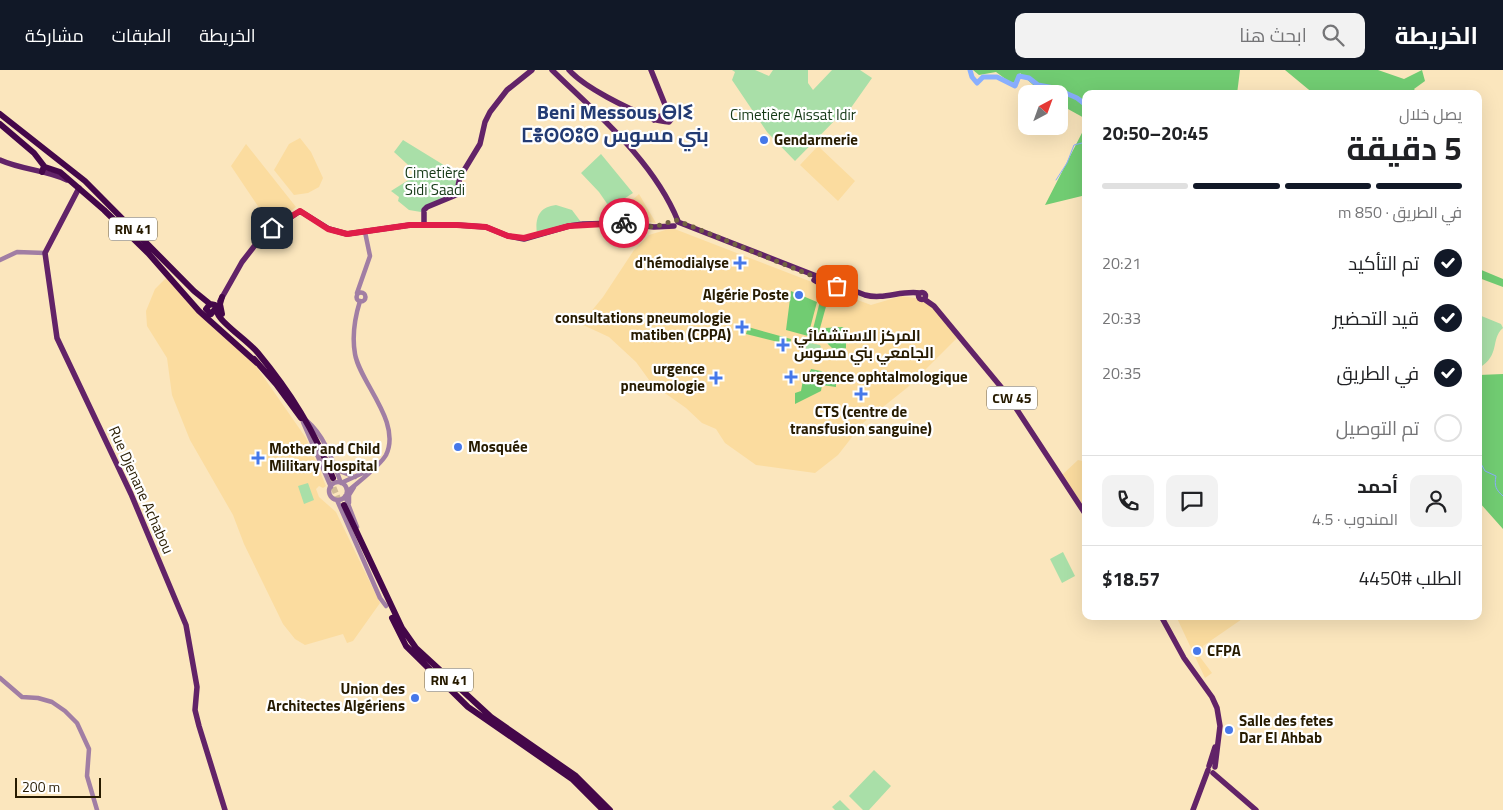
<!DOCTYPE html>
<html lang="ar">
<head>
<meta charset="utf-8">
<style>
  :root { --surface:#fff; --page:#f2f2f2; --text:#202124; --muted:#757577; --line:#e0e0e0; --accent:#111827 }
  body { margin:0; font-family:"Titillium Web",Cairo,"Noto Sans Tifinagh",sans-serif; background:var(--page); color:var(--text); direction:rtl; height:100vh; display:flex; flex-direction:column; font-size:19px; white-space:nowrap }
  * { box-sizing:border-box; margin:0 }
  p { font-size:16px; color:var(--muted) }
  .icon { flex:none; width:28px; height:28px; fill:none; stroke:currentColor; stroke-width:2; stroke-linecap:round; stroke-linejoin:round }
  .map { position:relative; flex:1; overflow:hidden; direction:ltr }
  .panel { position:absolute; left:1082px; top:20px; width:400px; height:530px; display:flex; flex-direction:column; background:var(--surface); border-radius:10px; box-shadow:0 5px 20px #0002; direction:rtl }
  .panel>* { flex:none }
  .needle { width:32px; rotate:41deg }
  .buttons { position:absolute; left:1018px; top:15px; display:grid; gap:10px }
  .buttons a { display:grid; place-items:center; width:50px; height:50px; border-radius:10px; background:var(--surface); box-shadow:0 5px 20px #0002; font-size:25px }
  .scale { position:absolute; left:15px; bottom:12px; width:86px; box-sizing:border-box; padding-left:5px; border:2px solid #271b00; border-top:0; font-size:14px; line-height:18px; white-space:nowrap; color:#271b00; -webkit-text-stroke:4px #fff; paint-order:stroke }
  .pin { position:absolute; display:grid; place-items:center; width:42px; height:42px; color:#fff; margin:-21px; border-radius:10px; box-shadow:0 2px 8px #0006 }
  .courier { position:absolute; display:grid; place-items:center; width:50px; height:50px; margin:-25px; border:4px solid #e11d48; border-radius:50%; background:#fff; color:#222; box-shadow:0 1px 6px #0007 }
  .head em { font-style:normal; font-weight:700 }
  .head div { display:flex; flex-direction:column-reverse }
  .head { display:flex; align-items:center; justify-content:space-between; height:85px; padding:0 20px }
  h1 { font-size:32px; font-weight:700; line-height:38px }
  .bar { display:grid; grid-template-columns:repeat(4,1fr); gap:8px 5px; align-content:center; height:60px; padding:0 20px }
  .bar i { height:6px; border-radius:4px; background:var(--line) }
  .bar .on { background:var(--accent) }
  .bar p { grid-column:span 4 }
  .line { display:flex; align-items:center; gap:12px; padding:0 20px; border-top:1px solid var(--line) }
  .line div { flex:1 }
  .round { display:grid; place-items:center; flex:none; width:52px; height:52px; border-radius:10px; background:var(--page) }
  ol { padding:0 20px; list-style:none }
  li { display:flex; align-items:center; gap:15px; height:55px }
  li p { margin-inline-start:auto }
  li .icon { padding:5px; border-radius:50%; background:var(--accent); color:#fff; stroke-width:4 }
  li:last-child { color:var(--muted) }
  li i { width:28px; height:28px; border:2px solid var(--line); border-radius:50% }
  header { display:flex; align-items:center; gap:30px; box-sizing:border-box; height:70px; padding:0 25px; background:var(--accent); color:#fff }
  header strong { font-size:24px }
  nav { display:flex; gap:28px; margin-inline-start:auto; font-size:18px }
  .search { width:350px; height:45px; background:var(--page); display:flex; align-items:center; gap:12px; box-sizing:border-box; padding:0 18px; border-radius:10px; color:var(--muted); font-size:19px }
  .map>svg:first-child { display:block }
  .built { fill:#fbdc9f }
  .green { fill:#a9dfa8 }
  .forest { fill:#71cc72 }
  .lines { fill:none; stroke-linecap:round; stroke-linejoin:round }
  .stream { stroke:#89affe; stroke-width:1 }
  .river { stroke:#89affe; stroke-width:5 }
  .highway-tunnel { stroke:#d1bd97; stroke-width:6; stroke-dasharray:6 3; stroke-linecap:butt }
  .minor { stroke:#a17ea4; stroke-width:4.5 }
  .major { stroke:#622368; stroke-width:5.5 }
  .highway { stroke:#44074a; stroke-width:6 }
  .done { stroke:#716242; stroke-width:5; stroke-dasharray:0 9 }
  .route { stroke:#e11d48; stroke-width:6 }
  .poi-dot { fill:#4678e9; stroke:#fff; stroke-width:2 }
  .labels { text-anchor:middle; stroke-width:4.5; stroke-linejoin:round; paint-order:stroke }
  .shield { fill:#fff; stroke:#685f4c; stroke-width:1 }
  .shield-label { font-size:14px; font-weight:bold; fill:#271b00 }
  .park-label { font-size:15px; fill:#143815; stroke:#fff }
  .poi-label { font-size:15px; font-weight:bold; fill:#271b00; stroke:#fff; text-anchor:start }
  .street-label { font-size:15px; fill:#271b00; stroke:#fff }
  .district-label { font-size:20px; font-weight:bold; fill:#233b73; stroke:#fff }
</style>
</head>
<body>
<header>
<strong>الخريطة</strong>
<div class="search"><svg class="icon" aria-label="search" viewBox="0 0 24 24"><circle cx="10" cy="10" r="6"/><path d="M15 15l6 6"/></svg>ابحث هنا</div>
<nav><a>الخريطة</a><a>الطبقات</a><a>مشاركة</a></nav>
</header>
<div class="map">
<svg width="1503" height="740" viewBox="0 0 1503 740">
  <rect width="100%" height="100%" fill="#fbe6bd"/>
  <path class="built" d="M300,68L311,82L323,108L319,117L308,123L294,125L274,100L289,74Z
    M246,74L296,137L272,157L231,96Z
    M818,76L855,111L838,131L800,95Z
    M639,124L656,153L643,151L630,132Z
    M672,158L817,214L819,220L830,224L836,222L871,235L901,226L922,229L937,242L957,268L908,317L863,353L838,385L815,403L756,395L725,373L716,359L702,353L686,338L652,314L636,292L609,267L581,254L603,227L634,180L649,165Z
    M166,208L208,253L256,296L306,368L326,416L323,418L319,416L316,419L319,427L336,442L380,533L353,571L347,573L343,564L305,575L295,569L283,554L244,474L233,445L190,370L172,325L167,288L147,256L146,241L155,219Z
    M1078,390L1086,392V440L1062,405Z
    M1176,546H1245V547L1203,576L1200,587L1212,603L1205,608Z"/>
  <path class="green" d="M732,0H755L769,6L773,0H808V13L813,20L832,0H860L872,8L848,42L841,44L795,91L767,62L732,10L735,2Z
    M403,70L460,105L454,125L426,136L421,142L409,140L398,131L399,127L391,121L418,104L394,82Z
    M601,84L633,123L610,138L599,122L581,103Z
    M556,135L572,140L581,152L537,165C535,149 538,137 556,135Z
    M1479,245L1501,254L1503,258C1490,269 1501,285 1479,298Z
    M806,272L820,275L821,277L816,282L806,279Z
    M308,413L314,430L304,434L298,416Z
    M1063,482L1075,506L1062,513L1050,489Z
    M874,700L891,716L869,740H863L849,726Z
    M840,730L850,740H835L832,737Z"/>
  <path class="forest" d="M973,0H1240L1237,24H1086V49L1059,34V24H1043L1020,3L1016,12L1011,13L996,2L979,5Z
    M1285,0H1378L1404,9L1422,0L1425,11L1414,19L1418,24H1314Z
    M1086,55V125L1045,135Z
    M1479,199L1503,209V217L1479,208Z
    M791,221L817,232L808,266L786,260Z
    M820,231L827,233L817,269L815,270L811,267Z
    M748,257L791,269L790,275L746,264Z
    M842,257L846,259V278L837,283L822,268L825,258Z
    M811,299L821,301L836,311V317L822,315L821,321L795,334V323L801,321L803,310L806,311Z
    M1503,304V459L1479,432V305Z"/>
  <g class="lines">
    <path class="stream" d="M1056,110L1067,93L1074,75L1086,72
      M1479,390L1485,401L1496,406C1494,416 1496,420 1503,426"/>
    <path class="river" d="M970,0L972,7L977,13L983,7H997L1015,16L1019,6L1029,8L1038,15L1054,18L1077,28L1086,35"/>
    <path class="highway-tunnel" d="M330,409L341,436"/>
    <path class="minor" d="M0,190L17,182L45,183
      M356.5 227a4.5 4.5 0 1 1 9 0a4.5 4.5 0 1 1-9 0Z
      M357,223L370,186L365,162
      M307,351C325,366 333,392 341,413
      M303,352L331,417
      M336,397L342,402L355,407
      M329 421a9 9 0 1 1 18 0a9 9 0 1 1-18 0Z
      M341,413L365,402
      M347,422C357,413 380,396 386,385C402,352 360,313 355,284C352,267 355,247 360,231
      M345,426L357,457
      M337,430L380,528L386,536
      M349,433V425L354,417
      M0,608L22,627L38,628L52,632L65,641L77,653L89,679L87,706L97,740"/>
    <path class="major" d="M552,0C598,45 653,90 678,151
      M569,0C585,18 627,38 651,48C657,51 662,51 669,52L673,47L671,43L667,42L654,50
      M651,0L668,42
      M0,90C22,100 47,100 67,110
      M79,118L45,183L57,268L131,424L186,555L197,617L195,640L199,656L225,740
      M678,152L865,225C884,230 901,220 920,223
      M424,154V140L427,137L456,125L460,107L480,74L485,52L490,42L507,20L532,0
      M265.5 162a3.5 3.5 0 1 1 7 0a3.5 3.5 0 1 1-7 0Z
      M273,162L278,156L300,141L329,159L347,164L410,155H457L486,157L508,166L524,169L569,156L583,154L619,153L654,157L674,156
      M814,210L828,218L842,221
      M918.5 226a3.5 3.5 0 1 1 7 0a3.5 3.5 0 1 1-7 0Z
      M924,229L934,236L1006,323L1086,445
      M220,231L242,192L266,161
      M1161,546L1184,588L1212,627L1217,638L1220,656L1215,697
      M1209,696L1215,677
      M1213,703L1256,740
      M1193,740L1208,700"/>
    <path class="highway" d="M0,44L85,111L194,221L210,234
      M0,54L34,83L44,96L42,102
      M45,97L60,102L104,140L148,183L199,241L257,293
      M222,227L220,234L222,244
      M216,238L211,244L206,239L210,234L215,235C216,239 217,243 219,246C225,256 248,271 258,283C291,323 314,360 333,408
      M254,289L276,314L301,348
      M344,435L402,558L416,578L491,647L576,706L610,740
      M392,548L406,576L468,637L572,709L603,740"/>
  </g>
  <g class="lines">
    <path class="done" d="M624,153L654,157L676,150L837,216"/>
    <path class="route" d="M272,158L300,141L328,159L347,164L410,155H457L486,157L508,166L524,168L569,156L624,153"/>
  </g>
  <g class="poi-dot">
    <circle cx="764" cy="70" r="5"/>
    <path d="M737.5 185.5h5v5h5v5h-5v5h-5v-5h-5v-5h5z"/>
    <circle cx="799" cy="225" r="5"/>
    <path d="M739.5 249.5h5v5h5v5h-5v5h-5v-5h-5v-5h5z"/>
    <path d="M780.5 267.5h5v5h5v5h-5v5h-5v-5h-5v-5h5z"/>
    <path d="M788.5 299.5h5v5h5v5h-5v5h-5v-5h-5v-5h5z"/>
    <path d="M713.5 300.5h5v5h5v5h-5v5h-5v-5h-5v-5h5z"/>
    <path d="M858.5 316.5h5v5h5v5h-5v5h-5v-5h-5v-5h5z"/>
    <circle cx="458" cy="377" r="5"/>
    <path d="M255.5 380.5h5v5h5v5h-5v5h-5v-5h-5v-5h5z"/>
    <circle cx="1197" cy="581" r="5"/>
    <circle cx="415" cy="628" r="5"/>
    <circle cx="1229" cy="660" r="5"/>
  </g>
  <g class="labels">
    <g class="shield">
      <rect x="109" y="147.5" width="48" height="23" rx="4"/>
      <rect x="987" y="316.5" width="50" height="23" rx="4"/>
      <rect x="425" y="598.5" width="48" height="23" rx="4"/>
    </g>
    <g class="shield-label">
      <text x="133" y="164">RN 41</text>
      <text x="1012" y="333">CW 45</text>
      <text x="449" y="615">RN 41</text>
    </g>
    <g class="park-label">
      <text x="793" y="50">Cimetière Aissat Idir</text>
      <text x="435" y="108">Cimetière<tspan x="435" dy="17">Sidi Saadi</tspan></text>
    </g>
    <g class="poi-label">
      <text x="774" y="75">Gendarmerie</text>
      <text x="729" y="198" text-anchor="end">d'hémodialyse</text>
      <text x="789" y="230" text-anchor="end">Algérie Poste</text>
      <text x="731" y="253" text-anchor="end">consultations pneumologie<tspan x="731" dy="17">matiben (CPPA)</tspan></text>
      <text x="794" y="271">المركز الاستشفائي<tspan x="794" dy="17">الجامعي بني مسوس</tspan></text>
      <text x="705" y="304" text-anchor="end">urgence<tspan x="705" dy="17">pneumologie</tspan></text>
      <text x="802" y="312">urgence ophtalmologique</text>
      <text x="861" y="347" text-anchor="middle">CTS (centre de<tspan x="861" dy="17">transfusion sanguine)</tspan></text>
      <text x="468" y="382">Mosquée</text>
      <text x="269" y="384">Mother and Child<tspan x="269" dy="17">Military Hospital</tspan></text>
      <text x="1207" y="586">CFPA</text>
      <text x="405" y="624" text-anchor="end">Union des<tspan x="405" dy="17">Architectes Algériens</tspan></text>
      <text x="1239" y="656">Salle des fetes<tspan x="1239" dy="17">Dar El Ahbab</tspan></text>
    </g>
    <g class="street-label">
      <text transform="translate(141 420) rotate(66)" y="5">Rue Djenane Achabou</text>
    </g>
    <g class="district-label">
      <text x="615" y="49">Beni Messous ⴱⵏⵉ<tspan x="615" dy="23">ⵎⴻⵙⵙⵓⵙ بني مسوس</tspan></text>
    </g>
  </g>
</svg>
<div class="buttons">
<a><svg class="needle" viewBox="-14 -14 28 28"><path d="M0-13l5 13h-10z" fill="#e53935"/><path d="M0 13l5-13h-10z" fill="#757577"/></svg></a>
</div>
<div class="scale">200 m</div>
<div class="pin" style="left:837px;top:216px;background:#ea580c"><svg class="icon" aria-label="bag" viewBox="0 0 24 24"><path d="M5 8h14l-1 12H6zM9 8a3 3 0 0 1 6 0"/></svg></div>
<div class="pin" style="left:272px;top:158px;background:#1f2937"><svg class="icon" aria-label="home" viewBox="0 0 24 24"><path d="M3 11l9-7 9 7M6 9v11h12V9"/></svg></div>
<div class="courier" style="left:624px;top:153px"><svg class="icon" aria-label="bike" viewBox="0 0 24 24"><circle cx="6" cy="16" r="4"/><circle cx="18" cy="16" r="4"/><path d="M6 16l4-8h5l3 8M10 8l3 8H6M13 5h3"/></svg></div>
<section class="panel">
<div class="head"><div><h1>5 دقيقة</h1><p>يصل خلال</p></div><em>20:45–20:50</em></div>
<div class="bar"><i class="on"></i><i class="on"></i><i class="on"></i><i></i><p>في الطريق · 850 m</p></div>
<ol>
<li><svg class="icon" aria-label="check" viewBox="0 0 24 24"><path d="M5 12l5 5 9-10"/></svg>تم التأكيد<p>20:21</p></li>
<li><svg class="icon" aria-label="check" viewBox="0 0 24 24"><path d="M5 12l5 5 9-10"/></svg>قيد التحضير<p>20:33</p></li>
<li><svg class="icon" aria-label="check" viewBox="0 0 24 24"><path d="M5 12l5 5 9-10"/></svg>في الطريق<p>20:35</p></li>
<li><i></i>تم التوصيل</li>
</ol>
<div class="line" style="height:90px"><a class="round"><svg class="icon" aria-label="person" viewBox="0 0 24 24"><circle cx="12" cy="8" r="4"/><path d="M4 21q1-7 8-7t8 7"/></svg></a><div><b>أحمد</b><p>المندوب · 4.5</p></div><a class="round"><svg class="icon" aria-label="chat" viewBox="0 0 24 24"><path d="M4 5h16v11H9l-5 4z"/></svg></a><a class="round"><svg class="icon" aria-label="phone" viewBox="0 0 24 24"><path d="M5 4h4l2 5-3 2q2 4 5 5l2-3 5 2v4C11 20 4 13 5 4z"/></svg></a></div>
<div class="line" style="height:65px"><div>الطلب #4450</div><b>$18.57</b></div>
</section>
</div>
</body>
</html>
